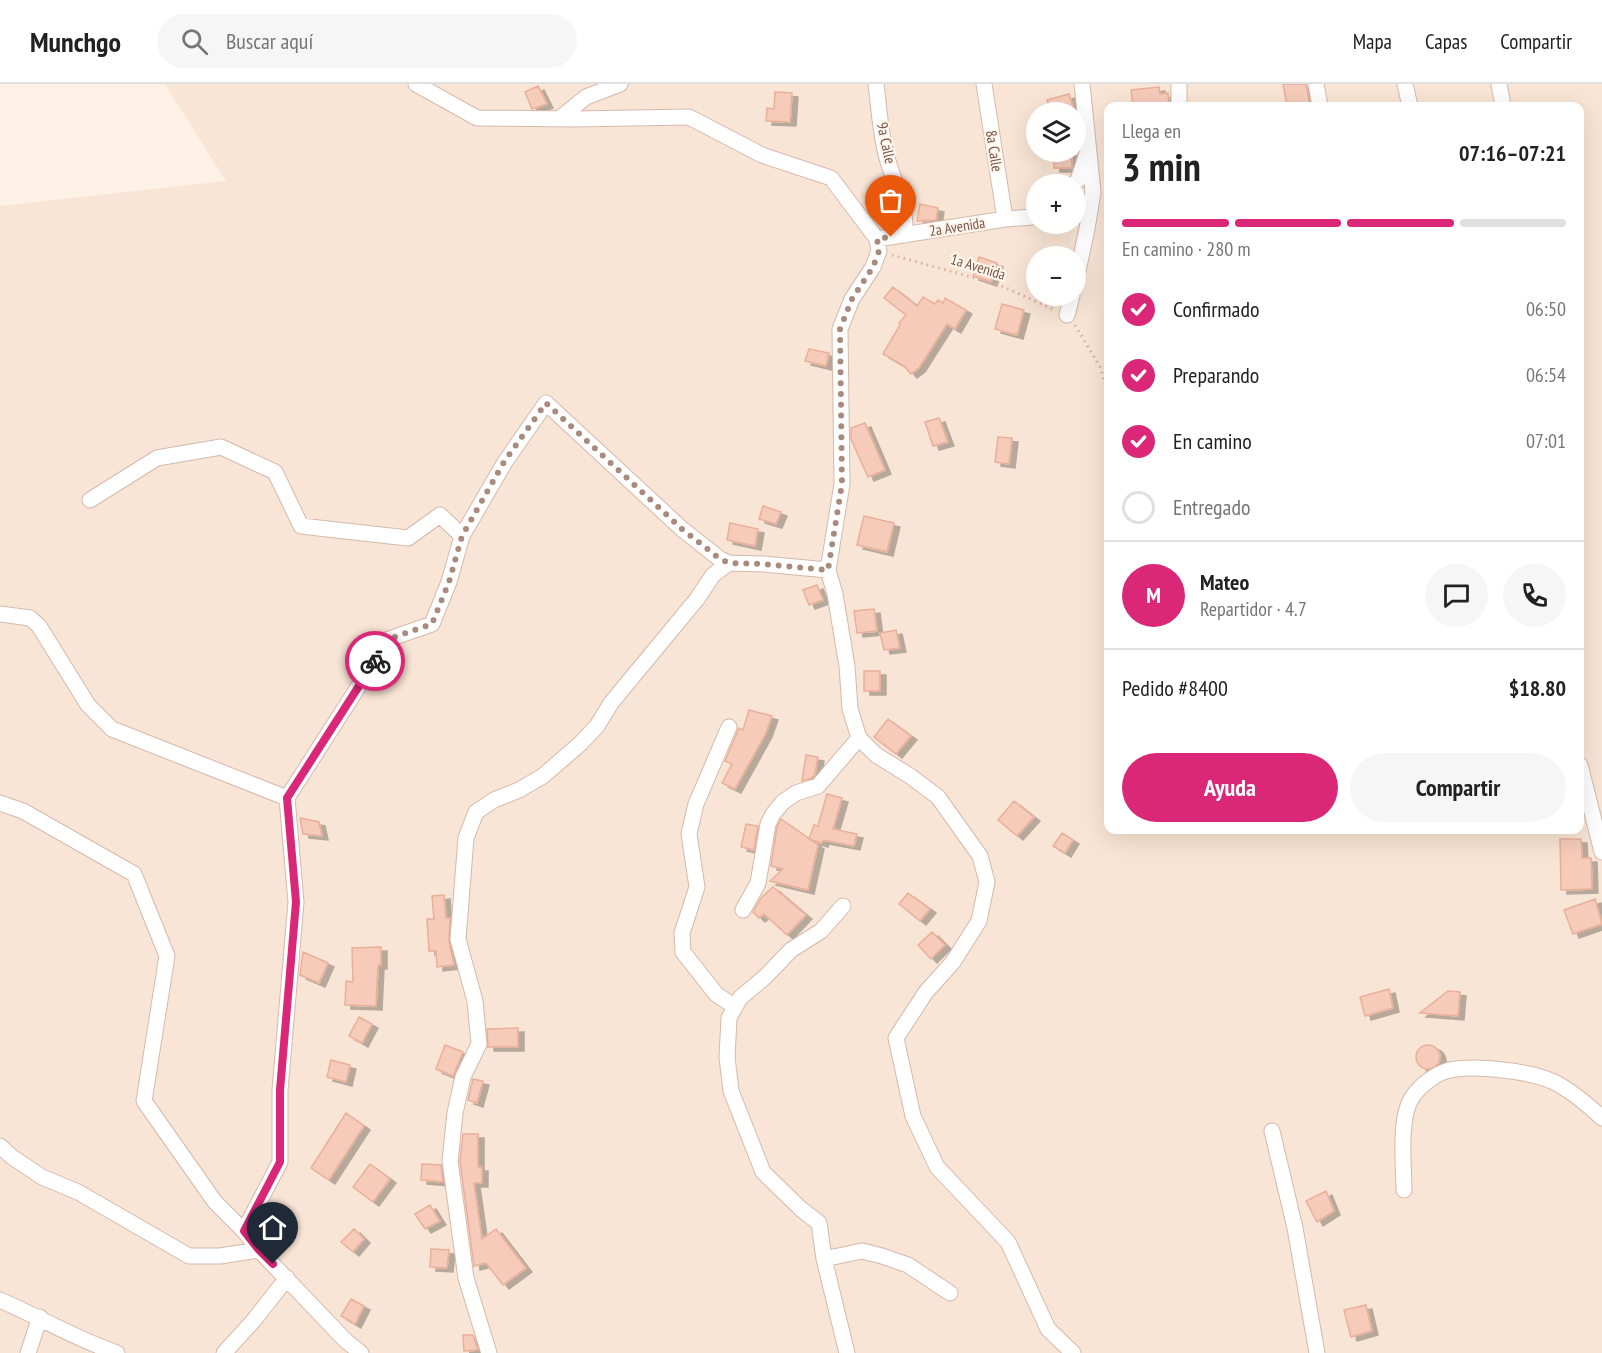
<!DOCTYPE html>
<html lang="es">
<head>
<meta charset="utf-8">
<style>
  :root { --surface:#fff; --page:#f6f6f6; --text:#222; --muted:#767676; --line:#e0e0e0; --accent:#db2777 }
  body { margin:0; font-family:"PT Sans Narrow",sans-serif; background:var(--page); color:var(--text); height:100vh; display:flex; flex-direction:column; font-size:22px; white-space:nowrap }
  * { box-sizing:border-box; margin:0 }
  p { font-size:20px; color:var(--muted) }
  .icon { flex:none; width:33px; height:33px; fill:none; stroke:currentColor; stroke-width:2; stroke-linecap:round; stroke-linejoin:round }
  .map { position:relative; flex:1; overflow:hidden }
  .panel { position:absolute; left:1104px; top:18px; width:480px; height:732px; display:flex; flex-direction:column; background:var(--surface); border-radius:12px; box-shadow:0 6px 24px #0002 }
  .panel>* { flex:none }
  .tools { position:absolute; left:1026px; top:18px; display:grid; gap:12px }
  .tools a { display:grid; place-items:center; width:60px; height:60px; border-radius:50%; background:var(--surface); box-shadow:0 6px 24px #0002; font-size:30px }
  .pin { position:absolute; display:grid; place-items:center; width:51px; height:51px; color:#fff; margin:-62px -26px; border-radius:50% 50% 50% 0; rotate:-45deg; box-shadow:0 0 6px #0007 }
  .pin .icon { rotate:45deg }
  .courier { position:absolute; display:grid; place-items:center; width:60px; height:60px; margin:-30px; border:4px solid #db2777; border-radius:50%; background:#fff; color:#222; box-shadow:0 2px 8px #0007 }
  .headline em { font-style:normal; font-weight:700 }
  .headline div { display:flex; flex-direction:column-reverse }
  .headline { display:flex; align-items:center; justify-content:space-between; height:102px; padding:0 18px }
  h1 { font-size:39px; font-weight:700; line-height:45px }
  .bar { display:grid; grid-template-columns:repeat(4,1fr); gap:9px 6px; align-content:center; height:72px; padding:0 18px }
  .bar i { height:8px; border-radius:4px; background:var(--line) }
  .bar .selected { background:var(--accent) }
  .bar p { grid-column:span 4 }
  .line { display:flex; align-items:center; gap:15px; padding:0 18px; border-top:2px solid var(--line) }
  .line div { flex:1 }
  .round { display:grid; place-items:center; flex:none; width:63px; height:63px; border-radius:32px; background:var(--page) }
  ol { padding:0 18px; list-style:none }
  li { display:flex; align-items:center; gap:18px; height:66px }
  li p { margin-inline-start:auto }
  li .icon { padding:6px; border-radius:50%; background:var(--accent); color:#fff; stroke-width:4 }
  li:last-child { color:var(--muted) }
  li i { width:33px; height:33px; border:3px solid var(--line); border-radius:50% }
  .primary-button { display:flex; gap:12px; margin-top:auto; padding:12px 18px }
  .primary-button a { flex:1; height:69px; border-radius:36px; background:var(--accent); color:#fff; font-size:24px; font-weight:700; line-height:69px; text-align:center }
  .primary-button a+a { background:var(--page); color:var(--text) }
  header { display:flex; align-items:center; gap:36px; box-sizing:border-box; height:84px; padding:0 30px; background:var(--surface); border-bottom:2px solid var(--line) }
  header strong { font-size:28px }
  nav { display:flex; gap:33px; margin-inline-start:auto; font-size:21px }
  .search { width:420px; height:54px; background:var(--page); display:flex; align-items:center; gap:15px; box-sizing:border-box; padding:0 21px; border-radius:33px; color:var(--muted); font-size:22px }
  .map>svg:first-child { display:block }
  .residential { fill:#f9e5d5; fill-rule:evenodd }
  .building { fill:#f6cbba; stroke:#eaaf99; stroke-width:1.5; filter:url(#shadow) }
  .lines { fill:none; stroke-linecap:round; stroke-linejoin:round }
  .minor-casing { stroke:#d4b9ac; stroke-width:17 }
  .path { stroke:#dbae9c; stroke-width:3; stroke-dasharray:1.5 4.5; stroke-linecap:butt }
  .minor { stroke:#fff; stroke-width:15 }
  .done { stroke:#a88b7e; stroke-width:6; stroke-dasharray:0 10.8 }
  .route { stroke:#db2777; stroke-width:8 }
  .labels { text-anchor:middle; stroke-width:4.5; stroke-linejoin:round; paint-order:stroke }
  .street-label { font-size:15px; fill:#7a5447; stroke:#fff6ed }
</style>
</head>
<body>
<header>
<strong>Munchgo</strong>
<div class="search"><svg class="icon" aria-label="search" viewBox="0 0 24 24"><circle cx="10" cy="10" r="6"/><path d="M15 15l6 6"/></svg>Buscar aquí</div>
<nav><a>Mapa</a><a>Capas</a><a>Compartir</a></nav>
</header>
<div class="map">
<svg width="1602" height="1269" viewBox="0 0 1602 1269">
  <defs>
    <filter id="shadow"><feDropShadow dx="6" dy="4" stdDeviation="0" flood-color="#0004"/></filter>
  </defs>
  <rect width="100%" height="100%" fill="#fef1e5"/>
  <path class="residential" d="M165,0H1602V1269H0V122L226,97ZM1108,22H1580V746H1108ZM1036,28H1076V68H1036ZM1036,100H1076V140H1036ZM1036,172H1076V212H1036Z"/>
  <path class="building" d="M1283,0H1306L1310,22H1287Z
    M538,2L547,20L532,25L525,8Z
    M1159,3L1160,10L1168,9L1169,21L1133,22L1131,6Z
    M775,8L792,9L790,38L766,37L767,24L774,25Z
    M1069,10L1075,28H1051L1047,16Z
    M1054,68H1071L1072,84H1054Z
    M920,120L938,124L936,136L917,137Z
    M979,173L997,179L991,198L973,192Z
    M893,203L917,222L923,213L935,220L938,216L943,219L945,214L966,226L955,245L947,240L919,284L911,290L904,282L883,270L900,241L899,239L906,231L884,214Z
    M1002,220L1024,226L1017,251L995,245Z
    M809,265L829,269L826,282L805,277Z
    M939,334L948,358L933,362L925,338Z
    M865,339L885,386L868,393L851,355V344Z
    M998,353L1012,354L1009,380L995,378Z
    M763,422L781,428L776,440L759,435Z
    M864,432L894,439L887,468L857,461Z
    M730,439L758,445L755,462L727,456Z
    M817,501L823,516L809,521L803,506Z
    M874,525L877,547L857,549L854,527Z
    M896,546L900,564L884,566L880,549Z
    M864,587H880V607H864Z
    M749,626L772,632L766,649L735,705L722,699L732,680L725,677L739,644L743,646Z
    M888,635L911,652L896,670L874,653Z
    M806,671L818,673L815,690L812,694L802,697Z
    M827,710L842,714L833,745L857,750L854,762L823,756L822,759L809,755L814,741L818,742Z
    M1014,717L1034,733L1017,752L998,736Z
    M300,734L319,738L322,752L303,750Z
    M781,735L818,761L808,806L770,797L783,785L771,782L777,743Z
    M746,740L758,742L754,766L741,763Z
    M1062,749L1073,756L1065,769L1053,762Z
    M1560,755H1581L1582,774H1591L1592,805L1561,806Z
    M773,803L806,831L787,851L764,830L759,834L753,828L761,814Z
    M908,809L930,825L920,837L899,820Z
    M444,811L446,834H450L449,857L454,881L437,883L436,867H429L427,835H434L432,812Z
    M1595,815L1602,840L1573,850L1564,826Z
    M932,848L945,861L931,875L918,861Z
    M381,863V881H378L376,922L345,921L346,897L353,898L352,864Z
    M303,868L328,879L319,899L300,891Z
    M1389,905L1393,924L1365,932L1360,913Z
    M1448,907L1460,908L1458,932L1420,929Z
    M359,933L372,940L362,959L349,952Z
    M518,944V963H488L487,945Z
    M445,961L463,968L453,992L436,985Z
    M1416 973a12 12 0 1 1 24 0a12 12 0 1 1-24 0Z
    M331,976L350,981L346,998L327,993Z
    M473,995L483,997L477,1019L468,1016Z
    M346,1029L364,1042L329,1096L311,1084Z
    M463,1050H478V1083H482V1099H474L482,1155L496,1145L526,1184L503,1201L486,1179L474,1182L460,1077Z
    M370,1080L390,1095L373,1118L353,1103Z
    M422,1080L441,1081L443,1098L421,1096Z
    M1326,1107L1334,1127L1317,1138L1306,1117Z
    M430,1121L440,1137L425,1145L415,1130Z
    M354,1145L364,1155L353,1168L341,1158Z
    M431,1165L449,1166L447,1184L430,1183Z
    M351,1215L364,1222L355,1240L341,1232Z
    M1366,1221L1372,1247L1351,1253L1344,1226Z
    M463,1251H473L478,1266L464,1267Z"/>
  <g class="lines">
    <defs>
      <path id="minor" d="M416,0L477,34L575,35L689,33L762,71L831,94L877,155L879,167L873,183L852,215L840,245L842,400L828,486L835,510L847,582L850,625L859,654L876,671L910,692L938,713L980,772L987,798L979,837L953,878L926,908L896,954L913,1032L937,1083L1008,1158L1048,1245L1073,1269
        M876,0C879,23 880,47 886,70C893,98 907,121 905,151
        M984,0L1005,135
        M1179,0V20
        M1316,0L1320,22
        M1405,0L1410,22
        M1499,0L1502,16
        M559,35L586,13L620,0
        M1074,100L1078,96L1087,69
        M877,155L1005,135L1032,133L1036,131
        M1076,196L1087,145L1093,108L1082,0
        M1067,231L1072,212
        M90,416L157,374L221,363L275,388L301,442L408,454L440,431L462,452
        M0,530L30,534L39,542L88,621L112,645L287,714
        M729,643L696,720L689,750L697,803L682,849L683,868L716,910L735,923
        M1580,681L1602,768
        M0,719L23,727L134,790L167,872L144,1017L215,1118L244,1147L259,1166L345,1256L361,1269
        M843,822L821,847L791,866L765,893L740,914L729,934L727,973L731,1007L763,1088L801,1125L819,1139L824,1175L847,1269
        M743,826L758,799L768,740L773,730L783,718L796,709L818,702L859,654
        M1272,1047L1295,1144L1317,1269
        M0,1062L12,1073L42,1093L78,1108L189,1172H220L259,1166
        M1404,1106C1404,1081 1398,1033 1413,1012C1420,1002 1434,991 1446,987C1471,980 1531,987 1554,998C1572,1007 1588,1021 1602,1034
        M244,1147L280,1078V1006L296,818L287,714L389,555L432,540L449,498L462,452L505,378L546,319L682,445L720,475L729,479
        M824,1175L862,1167L882,1172L908,1181L950,1209
        M0,1216C39,1233 76,1255 117,1269
        M28,1269L40,1233
        M224,1269L254,1236L287,1194
        M489,1269L466,1194L450,1077L455,1029L463,993L479,960L475,917L458,855L466,754L476,728L494,716L519,706L543,692L581,659L597,642L611,619L697,515L713,491L729,479L763,480L828,486"/>
    </defs>
    <use href="#minor" class="minor-casing"/>
    <path class="path" d="M892,171L997,200L1053,225
      M1075,241L1100,283L1108,308"/>
    <use href="#minor" class="minor"/>
  </g>
  <g class="lines">
    <path class="done" d="M375,577L389,555L432,540L449,498L462,452L504,378L546,319L682,445L720,475L729,479L763,480L828,486L842,400L840,245L852,215L873,183L879,167L877,155L891,153"/>
    <path class="route" d="M273,1180L259,1166L244,1147L280,1078V1006L296,818L287,714L375,577"/>
  </g>
  <g class="labels">
    <g class="street-label">
      <text transform="translate(886 59) rotate(78)" y="5">9a Calle</text>
      <text transform="translate(994 67) rotate(81)" y="5">8a Calle</text>
      <text transform="translate(957 143) rotate(-9)" y="5">2a Avenida</text>
      <text transform="translate(978 183) rotate(17)" y="5">1a Avenida</text>
    </g>
  </g>
</svg>
<div class="tools">
<a><svg class="icon" aria-label="layers" viewBox="0 0 24 24"><path d="M12 4l9 5-9 5-9-5zM3 14l9 5 9-5"/></svg></a>
<a>+</a>
<a>−</a>
</div>
<div class="pin" style="left:891px;top:153px;background:#ea580c"><svg class="icon" aria-label="bag" viewBox="0 0 24 24"><path d="M5 8h14l-1 12H6zM9 8a3 3 0 0 1 6 0"/></svg></div>
<div class="pin" style="left:273px;top:1180px;background:#1f2937"><svg class="icon" aria-label="home" viewBox="0 0 24 24"><path d="M3 11l9-7 9 7M6 9v11h12V9"/></svg></div>
<div class="courier" style="left:375px;top:577px"><svg class="icon" aria-label="bike" viewBox="0 0 24 24"><circle cx="6" cy="16" r="4"/><circle cx="18" cy="16" r="4"/><path d="M6 16l4-8h5l3 8M10 8l3 8H6M13 5h3"/></svg></div>
<section class="panel">
<div class="headline"><div><h1>3 min</h1><p>Llega en</p></div><em>07:16–07:21</em></div>
<div class="bar"><i class="selected"></i><i class="selected"></i><i class="selected"></i><i></i><p>En camino · 280 m</p></div>
<ol>
<li><svg class="icon" aria-label="check" viewBox="0 0 24 24"><path d="M5 12l5 5 9-10"/></svg>Confirmado<p>06:50</p></li>
<li><svg class="icon" aria-label="check" viewBox="0 0 24 24"><path d="M5 12l5 5 9-10"/></svg>Preparando<p>06:54</p></li>
<li><svg class="icon" aria-label="check" viewBox="0 0 24 24"><path d="M5 12l5 5 9-10"/></svg>En camino<p>07:01</p></li>
<li><i></i>Entregado</li>
</ol>
<div class="line" style="height:108px"><b class="round" style="background:var(--accent);color:#fff">M</b><div><b>Mateo</b><p>Repartidor · 4.7</p></div><a class="round"><svg class="icon" aria-label="chat" viewBox="0 0 24 24"><path d="M4 5h16v11H9l-5 4z"/></svg></a><a class="round"><svg class="icon" aria-label="phone" viewBox="0 0 24 24"><path d="M5 4h4l2 5-3 2q2 4 5 5l2-3 5 2v4C11 20 4 13 5 4z"/></svg></a></div>
<div class="line" style="height:78px"><div>Pedido #8400</div><b>$18.80</b></div>
<div class="primary-button"><a>Ayuda</a><a>Compartir</a></div>
</section>
</div>
</body>
</html>
